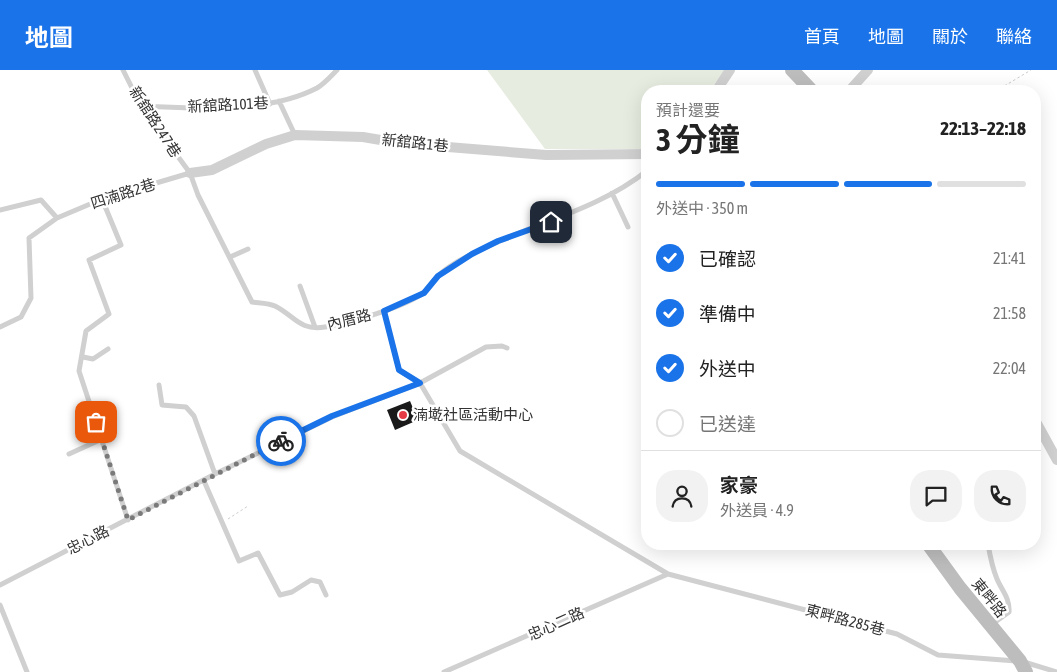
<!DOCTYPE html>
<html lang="zh-TW">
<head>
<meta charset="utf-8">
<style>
  :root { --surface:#fff; --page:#f2f2f2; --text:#222; --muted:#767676; --line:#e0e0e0; --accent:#1a73e8 }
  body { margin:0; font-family:"Asap Condensed","Noto Sans TC",sans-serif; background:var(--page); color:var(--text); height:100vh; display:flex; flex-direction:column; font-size:19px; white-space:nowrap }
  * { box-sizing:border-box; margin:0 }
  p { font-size:16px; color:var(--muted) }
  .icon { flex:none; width:28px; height:28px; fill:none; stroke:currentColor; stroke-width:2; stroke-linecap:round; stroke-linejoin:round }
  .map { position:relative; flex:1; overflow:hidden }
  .drawer { position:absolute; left:641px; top:15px; width:400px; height:465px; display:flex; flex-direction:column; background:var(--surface); border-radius:20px; box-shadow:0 5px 20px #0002 }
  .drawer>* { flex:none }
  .pin { position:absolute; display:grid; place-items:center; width:42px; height:42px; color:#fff; margin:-21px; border-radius:10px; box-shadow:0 2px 8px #0006 }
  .courier { position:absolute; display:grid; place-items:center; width:50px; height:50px; margin:-25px; border:4px solid #1a73e8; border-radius:50%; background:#fff; color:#222; box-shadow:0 1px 6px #0007 }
  .head em { font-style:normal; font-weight:700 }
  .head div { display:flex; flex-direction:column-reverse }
  .head { display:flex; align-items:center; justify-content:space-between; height:85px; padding:0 15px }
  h1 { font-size:32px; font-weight:700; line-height:38px }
  .bar { display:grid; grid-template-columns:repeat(4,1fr); gap:8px 5px; align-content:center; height:60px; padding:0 15px }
  .bar i { height:6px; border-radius:4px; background:var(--line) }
  .bar .current { background:var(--accent) }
  .bar p { grid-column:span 4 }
  .line { display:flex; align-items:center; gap:12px; padding:0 15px; border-top:1px solid var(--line) }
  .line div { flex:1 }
  .round { display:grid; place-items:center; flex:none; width:52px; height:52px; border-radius:20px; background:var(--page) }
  ol { padding:0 15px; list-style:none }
  li { display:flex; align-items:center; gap:15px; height:55px }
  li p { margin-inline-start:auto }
  li .icon { padding:5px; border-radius:50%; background:var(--accent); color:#fff; stroke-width:4 }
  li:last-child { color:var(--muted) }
  li i { width:28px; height:28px; border:2px solid var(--line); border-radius:50% }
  header { display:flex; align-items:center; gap:30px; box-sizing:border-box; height:70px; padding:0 25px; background:var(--accent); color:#fff }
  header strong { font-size:24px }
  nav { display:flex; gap:28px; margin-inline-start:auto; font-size:18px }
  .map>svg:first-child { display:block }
  .green { fill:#e6ecdf }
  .building { fill:#1a1a1a }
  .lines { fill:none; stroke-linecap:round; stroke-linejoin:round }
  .path { stroke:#cdcdcd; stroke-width:1; stroke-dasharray:2.5 2.5; stroke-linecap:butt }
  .lane { stroke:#d0d0d0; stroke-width:5 }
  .street { stroke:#d0d0d0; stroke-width:10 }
  .secondary { stroke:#bdbdbd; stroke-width:14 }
  .done { stroke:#7a7a7a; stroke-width:5; stroke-dasharray:0 9 }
  .route { stroke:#1a73e8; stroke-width:6 }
  .poi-dot { fill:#e63946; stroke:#fff; stroke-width:2 }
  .labels { text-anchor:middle; stroke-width:5; stroke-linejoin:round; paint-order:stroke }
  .street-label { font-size:15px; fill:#333; stroke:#fff }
  .poi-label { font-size:15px; fill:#333; stroke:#fff; text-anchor:start }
</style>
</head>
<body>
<header>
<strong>地圖</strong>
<nav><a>首頁</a><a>地圖</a><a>關於</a><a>聯絡</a></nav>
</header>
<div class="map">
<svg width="1057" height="602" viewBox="0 0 1057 602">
  <rect width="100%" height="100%" fill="#fff"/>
  <path class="green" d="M487,0H725L709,21H648L647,79H545Z"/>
  <path class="building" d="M410,331L418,350L395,360L387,340Z"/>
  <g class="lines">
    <path class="path" d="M996,21L1031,0
      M228,449L248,436"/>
    <path class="lane" d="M123,0L141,36L190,103L198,125L252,232C259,233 269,233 275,236C295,246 299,261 325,257C347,254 408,236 424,222C429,218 432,212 436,208C446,197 462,189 474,183C532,153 595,142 648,100
      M255,0L270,34
      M279,31L295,65
      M141,36C196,38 267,44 317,18C324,14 331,6 337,0
      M612,123L628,157
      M102,129L121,175L89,190L109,244L86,261L79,301L128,450
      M0,140L41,130L57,148
      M230,187L248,179
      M300,216L315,257
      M384,241L399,300L420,313L460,381L668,504L897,564L938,585L1016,591
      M0,257L21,247L31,228L29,168L57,148L102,129L190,103
      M83,287L93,289L108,279
      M159,315L162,335L186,337L194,346L215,404
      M69,384L102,369
      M204,411L239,491L258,483L280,525L292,522L311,510L320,512L326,525
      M988,474C990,486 992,497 997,509C1002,521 1010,528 1009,542L991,555
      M0,515L215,404L332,347L420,313L486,277L502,276L507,278
      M0,535L27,602
      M1024,592L1057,602
      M444,602L668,504"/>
    <path class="street" d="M716,21L730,0
      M849,21L868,0
      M190,103L212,100L266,74L295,65L363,67L398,73L546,85L648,84
      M1035,350L1057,390"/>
    <path class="secondary" d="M792,0L812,21
      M928,474L960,518L1020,591L1026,602"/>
  </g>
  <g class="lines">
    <path class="done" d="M96,352L128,450L281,371"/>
    <path class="route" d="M281,371L332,346L420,313L399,300L384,241L424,223L438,206L472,184L498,171L551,152"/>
  </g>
  <circle class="poi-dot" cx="403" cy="345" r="5"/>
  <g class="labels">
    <g class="street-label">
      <text transform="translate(228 35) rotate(-3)" y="5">新舘路101巷</text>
      <text transform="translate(155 52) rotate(57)" y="5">新舘路247巷</text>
      <text transform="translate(415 73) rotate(6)" y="5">新舘路1巷</text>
      <text transform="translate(123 124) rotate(-18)" y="5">四湳路2巷</text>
      <text transform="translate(349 250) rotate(-14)" y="5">內厝路</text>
      <text transform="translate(88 470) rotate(-27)" y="5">忠心路</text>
      <text transform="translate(989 528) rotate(51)" y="5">東畔路</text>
      <text transform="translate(845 550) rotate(15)" y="5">東畔路285巷</text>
      <text transform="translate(556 554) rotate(-24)" y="5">忠心二路</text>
    </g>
    <g class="poi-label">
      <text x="413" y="350">湳墘社區活動中心</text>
    </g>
  </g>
</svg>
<div class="pin" style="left:96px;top:352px;background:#ea580c"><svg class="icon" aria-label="bag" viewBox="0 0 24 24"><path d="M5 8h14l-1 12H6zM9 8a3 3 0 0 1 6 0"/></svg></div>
<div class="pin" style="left:551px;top:152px;background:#1f2937"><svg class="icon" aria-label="home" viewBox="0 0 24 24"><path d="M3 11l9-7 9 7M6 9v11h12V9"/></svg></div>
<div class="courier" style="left:281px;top:371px"><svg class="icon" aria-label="bike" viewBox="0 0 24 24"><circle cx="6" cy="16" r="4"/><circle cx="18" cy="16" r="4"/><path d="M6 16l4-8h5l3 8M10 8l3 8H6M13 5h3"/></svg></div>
<section class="drawer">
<div class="head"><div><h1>3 分鐘</h1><p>預計還要</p></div><em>22:13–22:18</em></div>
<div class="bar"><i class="current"></i><i class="current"></i><i class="current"></i><i></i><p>外送中 · 350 m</p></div>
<ol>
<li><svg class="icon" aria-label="check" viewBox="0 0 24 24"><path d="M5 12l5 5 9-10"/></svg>已確認<p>21:41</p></li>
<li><svg class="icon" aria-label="check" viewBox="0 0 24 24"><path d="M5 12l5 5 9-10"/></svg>準備中<p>21:58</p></li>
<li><svg class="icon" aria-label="check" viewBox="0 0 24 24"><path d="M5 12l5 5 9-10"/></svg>外送中<p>22:04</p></li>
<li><i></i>已送達</li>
</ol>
<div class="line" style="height:90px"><a class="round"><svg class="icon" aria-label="person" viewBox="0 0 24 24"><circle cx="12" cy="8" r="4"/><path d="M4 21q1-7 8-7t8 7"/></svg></a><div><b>家豪</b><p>外送員 · 4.9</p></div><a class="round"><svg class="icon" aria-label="chat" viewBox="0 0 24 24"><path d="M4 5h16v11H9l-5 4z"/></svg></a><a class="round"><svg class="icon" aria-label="phone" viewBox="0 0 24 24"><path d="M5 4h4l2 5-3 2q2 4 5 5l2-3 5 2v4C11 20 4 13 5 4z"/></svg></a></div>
</section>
</div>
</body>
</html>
